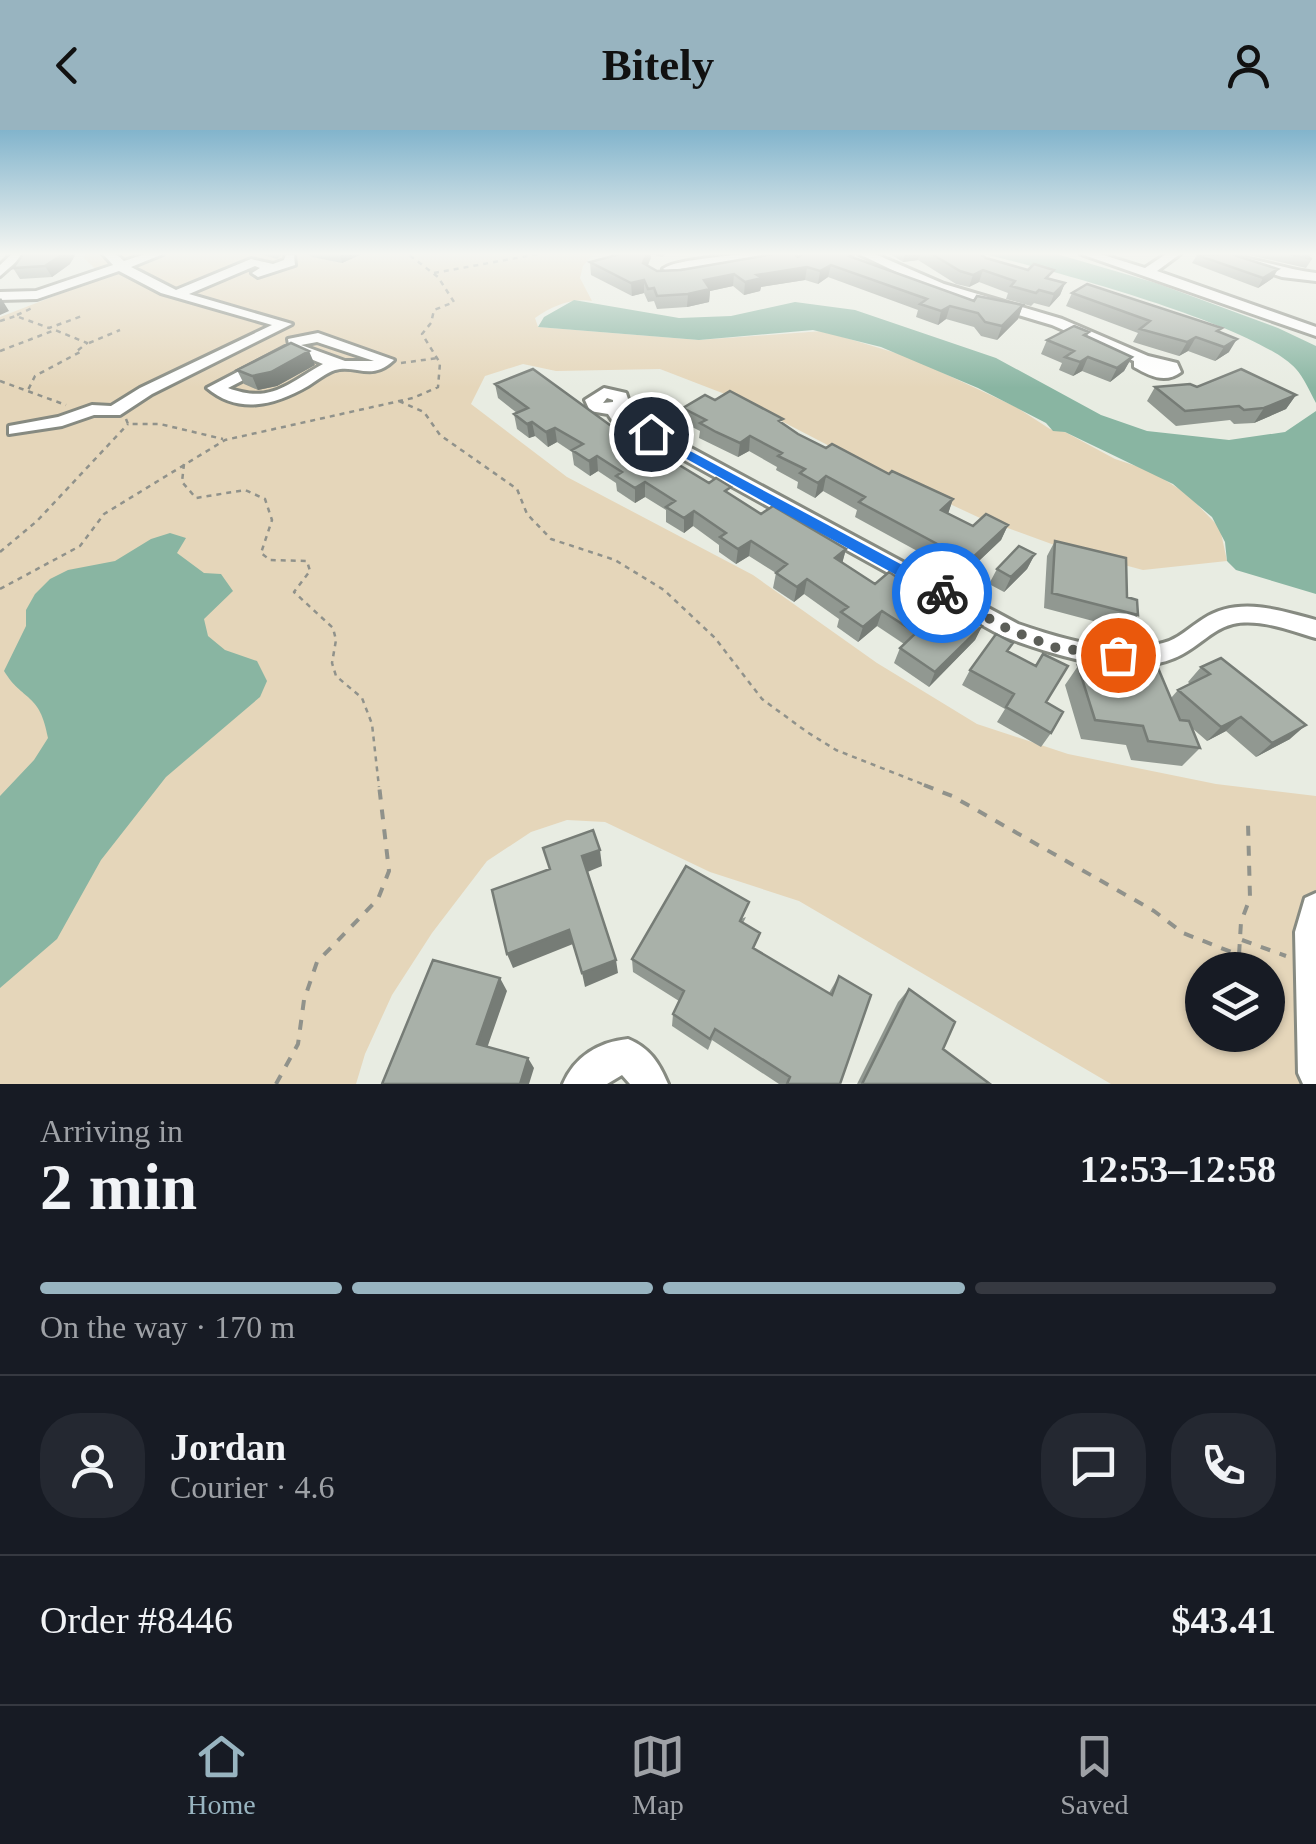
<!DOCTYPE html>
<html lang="en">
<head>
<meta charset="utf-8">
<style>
  :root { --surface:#171b24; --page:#242831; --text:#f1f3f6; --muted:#9ea1a6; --line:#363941; --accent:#98b4c0 }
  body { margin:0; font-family:Georgia,serif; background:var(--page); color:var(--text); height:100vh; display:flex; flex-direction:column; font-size:38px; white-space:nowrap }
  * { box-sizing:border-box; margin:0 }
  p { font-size:32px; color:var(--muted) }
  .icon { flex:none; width:55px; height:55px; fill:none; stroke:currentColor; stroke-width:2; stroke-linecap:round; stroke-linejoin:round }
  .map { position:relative; height:954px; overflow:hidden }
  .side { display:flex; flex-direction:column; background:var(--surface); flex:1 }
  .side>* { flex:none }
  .tools { position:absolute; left:1185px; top:822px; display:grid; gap:20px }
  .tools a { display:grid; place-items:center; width:100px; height:100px; border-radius:50%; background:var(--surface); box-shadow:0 2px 8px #0004; font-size:50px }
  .pin { position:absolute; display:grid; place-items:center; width:85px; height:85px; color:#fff; margin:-42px; border:5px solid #fff; border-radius:50%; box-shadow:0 2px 10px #0007 }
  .courier { position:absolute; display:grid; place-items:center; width:100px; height:100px; margin:-50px; border:8px solid #1a73e8; border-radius:50%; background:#fff; color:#222; box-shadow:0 2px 12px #0007 }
  .headline em { font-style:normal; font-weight:600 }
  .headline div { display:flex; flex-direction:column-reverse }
  .headline { display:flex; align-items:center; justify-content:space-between; height:170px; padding:0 40px }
  h1 { font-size:65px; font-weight:600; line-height:75px }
  .bar { display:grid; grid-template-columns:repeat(4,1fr); gap:15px 10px; align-content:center; height:120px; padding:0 40px }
  .bar i { height:12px; border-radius:8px; background:var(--line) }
  .bar .current { background:var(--accent) }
  .bar p { grid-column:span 4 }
  .line { display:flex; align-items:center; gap:25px; padding:0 40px; border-top:2px solid var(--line) }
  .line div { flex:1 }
  .round { display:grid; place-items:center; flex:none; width:105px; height:105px; border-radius:40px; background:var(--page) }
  header { display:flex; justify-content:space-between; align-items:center; height:130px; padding:0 40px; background:var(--accent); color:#111; font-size:45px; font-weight:600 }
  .tab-bar { display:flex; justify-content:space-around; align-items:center; height:140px; border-top:2px solid var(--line); background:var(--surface); font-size:28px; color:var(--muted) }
  .tab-bar a { display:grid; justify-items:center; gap:5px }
  .tab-bar .current { color:var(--accent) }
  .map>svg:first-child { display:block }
  .green { fill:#e5d6ba; fill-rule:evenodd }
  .water { fill:#89b5a2 }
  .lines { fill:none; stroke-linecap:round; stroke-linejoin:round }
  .minor-casing { stroke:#868a81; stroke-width:6 }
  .path-far1 { stroke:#90928b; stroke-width:2.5; stroke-dasharray:5 5; stroke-linecap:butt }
  .path { stroke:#90928b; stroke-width:4; stroke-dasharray:10 10; stroke-linecap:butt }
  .minor { fill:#fff; fill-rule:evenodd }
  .wall { fill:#919891 }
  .shaded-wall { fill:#767c76 }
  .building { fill:#a9b1a9; stroke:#767c76; stroke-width:2.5 }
  .route { fill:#1a73e8 }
  .done { stroke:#5c5e58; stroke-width:10; stroke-dasharray:0 18 }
</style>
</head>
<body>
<header><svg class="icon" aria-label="back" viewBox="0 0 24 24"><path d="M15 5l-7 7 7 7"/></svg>Bitely<svg class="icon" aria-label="person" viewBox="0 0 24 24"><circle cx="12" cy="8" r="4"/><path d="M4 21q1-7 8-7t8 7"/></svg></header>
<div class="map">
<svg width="1316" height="954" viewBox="0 0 1316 954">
  <rect width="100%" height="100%" fill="#e8ece2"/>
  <path class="green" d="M86,124H593L583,136L580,148L592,171C572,168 552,176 535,188L538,197L699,210L823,201L909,227L1016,277L1050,299L1065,302L1115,329L1151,341L1187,364L1220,398L1227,431L1143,440L1068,420L980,388L868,336L743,271L660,239L556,241L523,234L485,246L471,274L567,347L753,445L877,533L977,594L1068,624L1216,654L1316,666V954H1111L799,771L710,742L605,692L567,690L531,702L487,731L432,803L392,865L365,924L356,954H0V187L104,147L84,128ZM1202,840H1268V905H1202Z"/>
  <path class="water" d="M984,124H1057L1156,153L1278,198L1316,216V273C1310,262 1304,248 1296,239C1256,195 1048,139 984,124Z
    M574,170L679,188L731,186L795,172L855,180L996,228L1101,285L1147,301L1229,310L1285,302L1316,281V464L1236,440L1227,431L1225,412L1212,387L1173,354L1065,302L1053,301L1046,293L978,258L881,217L813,200L699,210L538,197L544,187Z
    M170,403L186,408L177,423L204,443L221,444L233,461L204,489L208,506L225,520L257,531L267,551L260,567L166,647L101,730L57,809L0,858V666L34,630L48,608C40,562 23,572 4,541L26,496V480L35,464L50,449L68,440L115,431L151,409Z"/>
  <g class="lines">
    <defs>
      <path id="minor" d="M12,124H25L0,146V135Z
        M103,124H116L124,131L145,124H163L131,137L176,160L251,129L273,134L284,130L286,125H294L295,135L258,147L252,143L260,138L255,136L189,164L292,194L152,264L120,285H94L62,296L9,304V296L58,287L92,275L111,276L140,258L272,195L161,163L119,141L37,169L0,170V162L36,161L113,135Z
        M741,124H767L699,139L698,144L682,148L663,139C673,130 723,127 741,124Z
        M859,124H875L944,154L1062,189L1148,226L1177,233L1181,242C1165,254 1150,246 1134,237V231L1052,195L934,160Z
        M1081,124H1100L1145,138L1166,124H1180L1157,141L1316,197V206Z
        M1211,124C1247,124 1280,139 1316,143V151L1282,147Z
        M318,203L394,230C371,252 357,234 335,240C326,243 316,251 308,256C275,275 239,285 207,258L289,215L288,209ZM317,212L374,231H345L301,215ZM296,223L323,234C287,254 271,274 228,258Z
        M604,258L626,263L630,275L622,280L624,282L1018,494C1062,509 1117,526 1163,513C1179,509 1190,497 1203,489C1238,466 1279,480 1316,490V508C1291,501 1260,488 1233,494C1205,501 1192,529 1152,534C1101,541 1049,523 1002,506L612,290L608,284L590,281L585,270ZM607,268L613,270V272L603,273Z
        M1316,763V954H1303L1298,943L1295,802L1305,768Z
        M628,909C650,918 659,933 668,954H630L622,945L607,954H563C575,926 599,912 628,909Z"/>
    </defs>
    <use href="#minor" class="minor-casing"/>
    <path class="path-far1" d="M434,143L538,124
      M17,185L32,178
      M0,191L16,186L49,198L82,186
      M89,213L120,200
      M0,221L55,200L87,213L77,221L80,222L35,246L27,262
      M401,233L438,228
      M0,251L66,275
      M399,271L424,282L440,305L517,359L527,384L551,409L615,430L664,460L715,508L762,569L807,602L836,620L930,657
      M126,289L128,294H160L223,309
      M184,334L182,352L196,368L245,360L265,369L272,390L261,423L270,430L307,431L310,441L294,462L333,498L336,510L332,533L336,546L362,568L372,594L379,657
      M0,422L37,391L128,294
      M0,459L80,416L104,384L225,310L413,268L438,257L440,233L422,204L431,193L434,180L454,172L438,147L408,124"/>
    <path class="path" d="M924,655L952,666L1154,781L1183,803L1239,825L1241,792L1250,768L1248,693
      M1242,810L1286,826
      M276,954L298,914L304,870L317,832L378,769L389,741L379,655"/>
    <use href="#minor" class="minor"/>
  </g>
  <path class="wall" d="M260,124H282L277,129Z
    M308,124H362L342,133L312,127Z
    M620,124H665L662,127L651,124L648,136L657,141L798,127L803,124H855L854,128L974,171L1023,175L1018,189L997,210L981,206L974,197L946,189L938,195L916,187L918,180L828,147L818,154L805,150L761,157L760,161L744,165L733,156L710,161L709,172L687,177L657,179L654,171L648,172L644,163L632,166L591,145L590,132Z
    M890,124H980L986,128L1065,153L1060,165L1049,177L1034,173L1031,176L1006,169L1008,163L979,152L969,157L956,154L918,130L903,132Z
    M1244,124H1314L1309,127L1312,129L1306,138Z
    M1197,125L1273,148L1258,158L1192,133Z
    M70,134L52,147L20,149L13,138Z
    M1072,163L1220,202L1229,222L1215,231L1188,221L1179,226L1133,212L1138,203L1066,176Z
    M1089,202L1087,206L1132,227L1124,241L1110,252L1082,241L1073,246L1059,240L1062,233L1041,224L1047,210Z
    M315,235L277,256L258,260L244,254L237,240Z
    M495,254L651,313L674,314L673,327L680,331V336L730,364L761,384L846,419L842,433L875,454L910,463L950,488L982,496L975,510L929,557L894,533L900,518L904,514L877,496L858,512L837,497L839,489L804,464L794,472L773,458L776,443L749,426L736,434L719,422V415L693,396L684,403L666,392V380L645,367L635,373L617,361L616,353L598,341L590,346L574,335L572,322L557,312L548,317L535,306L529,308L517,299L514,284L517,283L498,268Z
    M1155,257H1197L1296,265L1286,279L1254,293L1234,294L1230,290L1176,296L1147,271Z
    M715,270L782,294L798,304L826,318L953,369L948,383L973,396L1008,395L1001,410L963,446L855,387L857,380L823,361L815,368L797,358L798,352L776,340L777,337L749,321L738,327L699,308L700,301L682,292L683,278Z
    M1055,411L1138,485L1127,500L1044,478L1047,426Z
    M1035,424L1027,439L1004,462L989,454L997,439Z
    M1013,513L1008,521L1051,603L1041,617L997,592L1005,579L962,555L970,540Z
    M1099,531L1171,568L1178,560L1190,554L1188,552L1201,537L1290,609L1256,627L1226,601L1207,611L1192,598L1200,618L1182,636L1131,630L1126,615L1081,609L1065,555L1078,536L1091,542Z
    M746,787L743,793L755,819L829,863L839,846L840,954H779L712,910L708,920L672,896L673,884L679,871L633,842L632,829Z
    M909,859L943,919L990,954H857L898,872Z"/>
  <path class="shaded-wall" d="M63,124H76L70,134L52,147L45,136Z
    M340,124H362L342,133Z
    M647,124H651V128L643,145V133Z
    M905,124H920L918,130L903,132Z
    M831,135L828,147L818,154L820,141Z
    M807,137L805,150L761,157L760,161L744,165L745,152L757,145Z
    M1278,139L1273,148L1258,158L1263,148Z
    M983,140L979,152L969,157L973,145Z
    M734,144L733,156L710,161L709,172L687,177L688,164L704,150Z
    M644,150V163L632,166L631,153Z
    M1065,153L1060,165L1049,177L1054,164Z
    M1,168L9,181L0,185V169Z
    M1023,175L1018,189L997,210L1002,196Z
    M950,176L946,189L938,195L941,181Z
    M1196,207L1188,221L1179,226L1187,212Z
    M1237,209L1229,222L1215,231L1224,217Z
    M309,221L315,235L277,256L258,260L252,246Z
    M1088,227L1082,241L1073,246L1080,232Z
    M1132,227L1124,241L1110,252L1117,238Z
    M1296,265L1286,279L1254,293L1264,278Z
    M532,292L535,306L529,308L527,294Z
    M555,298L557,312L548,317L546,302Z
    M750,306L749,321L738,327L740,313Z
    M674,314L673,328L662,320Z
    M597,326L598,341L590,346L589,331Z
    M826,346L823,361L815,368L818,353Z
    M645,352V367L635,373V358Z
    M953,369L948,384L941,380Z
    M694,381L693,396L684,403V388Z
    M1008,395L1001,410L963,446L969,431Z
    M751,411L749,426L736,434L738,419Z
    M846,419L842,434L835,428Z
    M1035,424L1027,439L1004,462L1011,447Z
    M807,449L804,464L794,472L797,457Z
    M882,481L877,496L858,512L863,497Z
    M982,496L975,510L929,557L935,542Z
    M1241,587L1226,601L1207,611L1221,597Z
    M1306,595L1290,609L1256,627L1272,613Z
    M600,720L602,736L585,743L582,726Z
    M569,800L573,814L513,838L507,824Z
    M616,830L618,843L585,857L582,843Z
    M500,848L507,861L485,924L477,914Z
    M528,928L534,938L529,954H520Z"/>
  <path class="building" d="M23,124H63L45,136L13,138Z
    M620,124H647L643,133L657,141L681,140L774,124H794L798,127L803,124H851L849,126L974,171L977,166L1023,175L1002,196L985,192L978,183L950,176L941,181L920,174L927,169L831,135L820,141L807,137L757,145L762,148L745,152L734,144L704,150L710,159L688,164L657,166L654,158L648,159L644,150L631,153L590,132Z
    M932,124H980L986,128L1028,140L1034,134L1054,140L1046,148L1065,153L1054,164L1039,160L1036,163L1011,156L1015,151L983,140L973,145L960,141Z
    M1231,124L1278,139L1263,148L1197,125Z
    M1289,124H1305L1304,125L1312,129Z
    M1087,154L1222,198L1217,201L1237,209L1224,217L1196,207L1187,212L1140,199L1150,191L1072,163Z
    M1074,196L1089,202L1084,205L1132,227L1117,238L1088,227L1080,232L1065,227L1074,221L1047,210Z
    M291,213L309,221L271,242L252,246L237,240Z
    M533,239L614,298L619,295L651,313L661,307L674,314L662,320L680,331L676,333L709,353L716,348L731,357L725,361L761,384L773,376L846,419L835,428L875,454L889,442L912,457L907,461L950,488L958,481L982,496L935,542L900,518L916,503L882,481L863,497L841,482L848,477L807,449L797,457L776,443L787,434L751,411L738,419L720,407L726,403L694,381L684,388L666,377L675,371L645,352L635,358L616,346L622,342L597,326L589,331L572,320L583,314L555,298L546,302L532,292L527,294L514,284L528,278L495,254Z
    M1241,239L1296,265L1264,278L1244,280L1239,276L1185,281L1155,257L1190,254L1197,257Z
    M730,261L783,289L779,291L798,304L826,318L832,314L889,344L892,341L953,369L941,380L973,396L986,384L1008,395L969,431L859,372L865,367L826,346L818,353L800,343L805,339L778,326L782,323L750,306L740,313L716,302L700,293L706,290L683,278L705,265L715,270Z
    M1055,411L1126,428L1127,467L1137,470L1138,485L1052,463Z
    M1019,416L1035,424L1011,447L997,439Z
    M996,504L1013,513L1007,521L1036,536L1043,524L1068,536L1046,572L1063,582L1051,603L1006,577L1014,564L970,540Z
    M1221,528L1306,595L1272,613L1241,587L1221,597L1178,560L1210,544L1201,537Z
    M1099,531L1158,538L1180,590L1189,591L1200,618L1148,611L1143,596L1095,590L1078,536L1105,549Z
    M593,700L600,720L582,726L616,830L582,843L569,800L507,824L492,760L550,739L543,718Z
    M686,736L749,772L740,791L760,803L753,818L832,865L839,846L871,865L840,954H787L790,947L715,899L710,909L673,884L684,861L632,829Z
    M433,830L500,848L477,914L528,928L520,954H382Z
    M909,859L955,892L943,919L990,954H862Z"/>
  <linearGradient id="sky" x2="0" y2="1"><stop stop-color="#82b4cc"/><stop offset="0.48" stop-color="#f5f6f2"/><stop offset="1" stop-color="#f5f6f2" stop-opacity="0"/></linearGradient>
  <rect width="1316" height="258" fill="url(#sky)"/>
  <path class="route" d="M651,300L947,459L950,463L947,467H936L647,307V301Z"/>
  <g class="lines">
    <path class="done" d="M942,463L1010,500L1057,518L1118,525"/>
  </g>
</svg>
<div class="tools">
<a><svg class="icon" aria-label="layers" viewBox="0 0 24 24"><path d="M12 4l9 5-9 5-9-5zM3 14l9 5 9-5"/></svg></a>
</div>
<div class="pin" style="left:1118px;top:525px;background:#ea580c"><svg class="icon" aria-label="bag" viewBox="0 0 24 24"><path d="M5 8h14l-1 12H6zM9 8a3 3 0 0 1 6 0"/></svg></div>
<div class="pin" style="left:651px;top:304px;background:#1f2937"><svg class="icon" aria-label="home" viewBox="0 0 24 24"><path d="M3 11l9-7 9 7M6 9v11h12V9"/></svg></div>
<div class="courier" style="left:942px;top:463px"><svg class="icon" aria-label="bike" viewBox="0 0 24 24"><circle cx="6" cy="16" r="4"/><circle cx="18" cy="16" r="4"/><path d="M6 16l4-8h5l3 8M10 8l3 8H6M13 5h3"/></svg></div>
</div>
<section class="side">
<div class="headline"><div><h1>2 min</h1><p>Arriving in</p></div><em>12:53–12:58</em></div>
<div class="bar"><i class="current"></i><i class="current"></i><i class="current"></i><i></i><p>On the way · 170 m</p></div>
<div class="line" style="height:180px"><a class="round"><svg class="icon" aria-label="person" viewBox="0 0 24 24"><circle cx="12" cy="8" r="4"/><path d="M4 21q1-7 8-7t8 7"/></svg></a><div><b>Jordan</b><p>Courier · 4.6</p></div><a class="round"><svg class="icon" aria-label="chat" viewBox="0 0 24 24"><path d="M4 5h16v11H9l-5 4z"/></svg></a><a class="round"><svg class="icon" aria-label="phone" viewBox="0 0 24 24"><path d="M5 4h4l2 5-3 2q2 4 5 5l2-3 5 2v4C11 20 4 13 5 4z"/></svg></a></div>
<div class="line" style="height:130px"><div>Order #8446</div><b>$43.41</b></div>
</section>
<nav class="tab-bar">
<a class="current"><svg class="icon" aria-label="home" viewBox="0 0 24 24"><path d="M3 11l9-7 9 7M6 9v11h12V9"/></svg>Home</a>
<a><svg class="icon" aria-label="map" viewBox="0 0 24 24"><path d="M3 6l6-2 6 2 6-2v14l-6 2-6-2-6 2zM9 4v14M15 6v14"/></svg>Map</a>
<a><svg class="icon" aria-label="saved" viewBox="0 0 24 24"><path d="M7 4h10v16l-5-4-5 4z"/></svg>Saved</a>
</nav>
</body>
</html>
